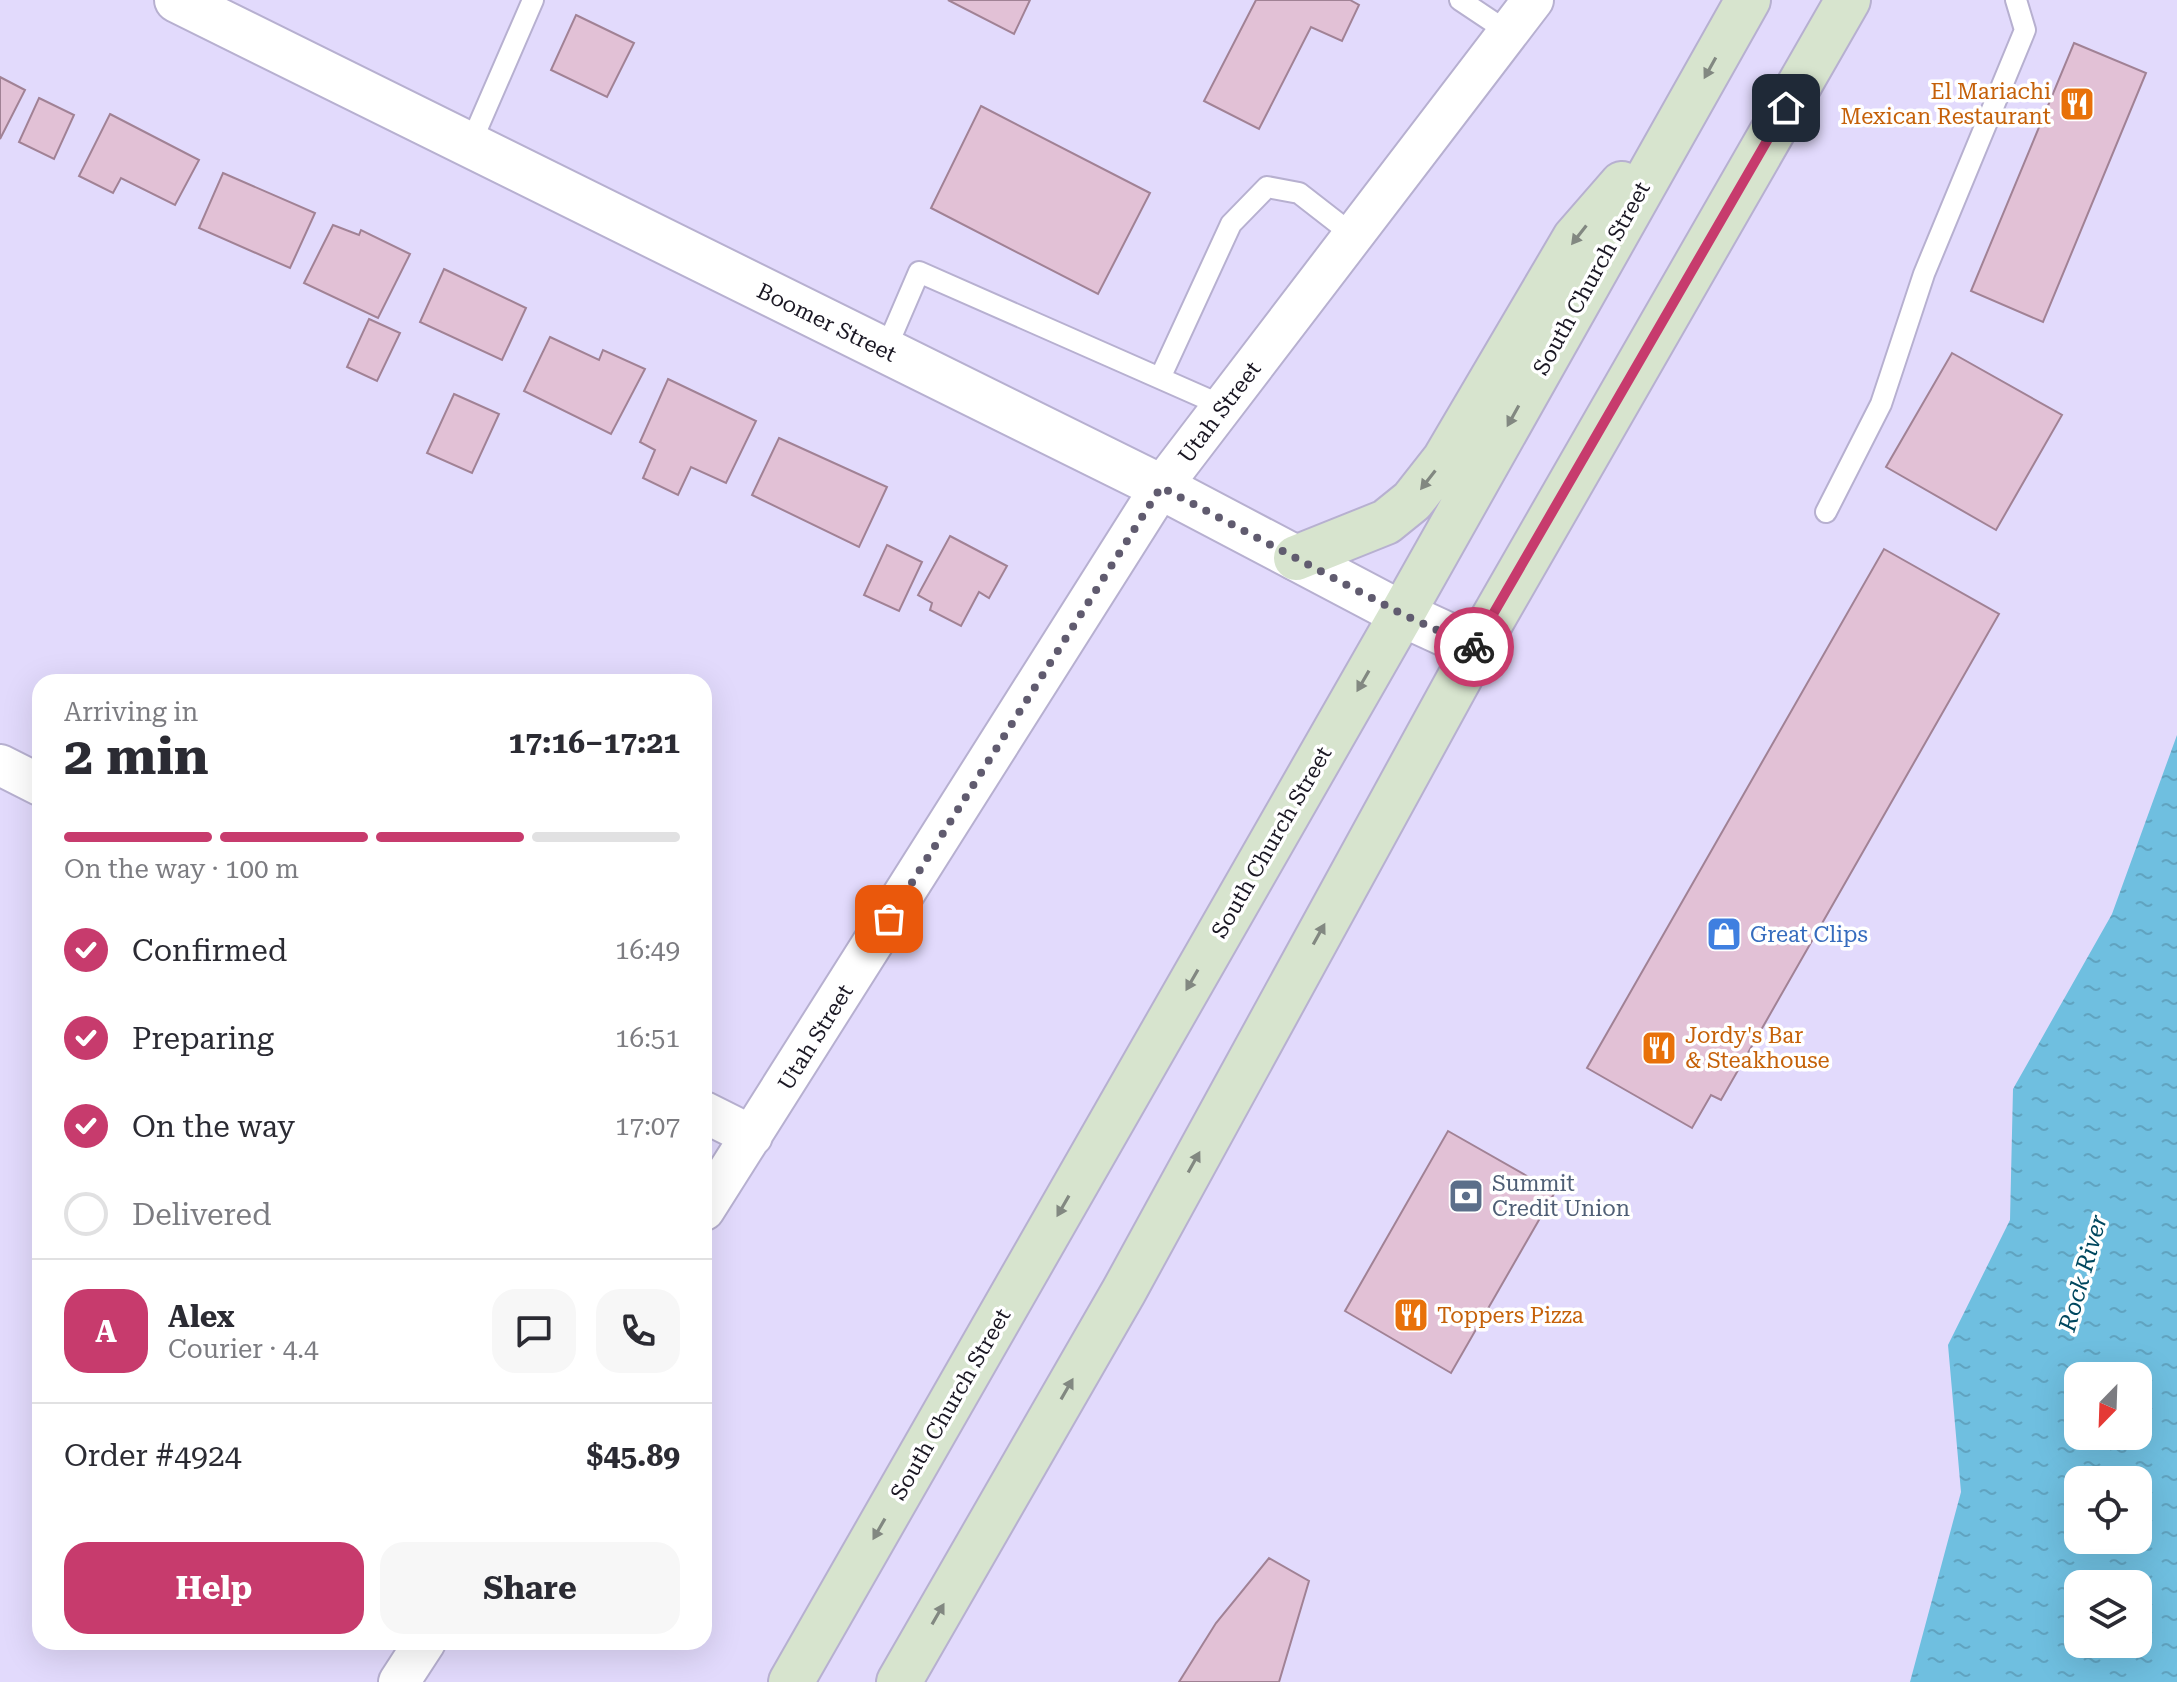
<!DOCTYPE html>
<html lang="en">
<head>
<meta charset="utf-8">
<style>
  :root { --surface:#fff; --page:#f7f7f7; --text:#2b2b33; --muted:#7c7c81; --line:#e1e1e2; --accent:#c73b6d }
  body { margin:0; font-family:"Roboto Serif",serif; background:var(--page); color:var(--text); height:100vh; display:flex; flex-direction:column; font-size:30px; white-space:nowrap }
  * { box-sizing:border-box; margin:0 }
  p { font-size:26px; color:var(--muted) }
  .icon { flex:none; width:44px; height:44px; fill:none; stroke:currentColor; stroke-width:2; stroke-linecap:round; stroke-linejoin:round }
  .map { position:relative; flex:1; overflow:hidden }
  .panel { position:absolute; left:32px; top:674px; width:680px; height:976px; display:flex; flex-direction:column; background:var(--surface); border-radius:24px; box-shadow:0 8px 32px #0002 }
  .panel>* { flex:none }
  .needle { width:52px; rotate:203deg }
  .fabs { position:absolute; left:2064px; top:1362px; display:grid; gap:16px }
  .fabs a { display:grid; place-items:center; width:88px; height:88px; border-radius:16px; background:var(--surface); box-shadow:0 8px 32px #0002; font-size:40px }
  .pin { position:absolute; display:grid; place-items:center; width:68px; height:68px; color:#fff; margin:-34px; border-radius:16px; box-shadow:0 4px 12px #0006 }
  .courier { position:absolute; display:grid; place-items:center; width:80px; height:80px; margin:-40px; border:6px solid #c73b6d; border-radius:50%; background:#fff; color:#222; box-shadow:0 2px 10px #0007 }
  .headline em { font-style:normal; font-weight:700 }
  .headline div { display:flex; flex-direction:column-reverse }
  .headline { display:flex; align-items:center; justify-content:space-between; height:136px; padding:0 32px }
  h1 { font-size:52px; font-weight:700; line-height:60px }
  .bar { display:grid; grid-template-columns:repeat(4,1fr); gap:12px 8px; align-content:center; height:96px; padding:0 32px }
  .bar i { height:10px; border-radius:6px; background:var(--line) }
  .bar .active { background:var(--accent) }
  .bar p { grid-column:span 4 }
  .line { display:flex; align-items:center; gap:20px; padding:0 32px; border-top:2px solid var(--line) }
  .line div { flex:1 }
  .round { display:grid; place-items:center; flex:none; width:84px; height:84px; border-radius:24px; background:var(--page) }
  ol { padding:0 32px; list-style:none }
  li { display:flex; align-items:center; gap:24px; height:88px }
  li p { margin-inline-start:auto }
  li .icon { padding:8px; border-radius:50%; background:var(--accent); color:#fff; stroke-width:4 }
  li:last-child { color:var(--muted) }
  li i { width:44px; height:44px; border:4px solid var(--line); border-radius:50% }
  .action { display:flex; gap:16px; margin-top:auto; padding:16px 32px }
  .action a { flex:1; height:92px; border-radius:24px; background:var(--accent); color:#fff; font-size:32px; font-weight:700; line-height:92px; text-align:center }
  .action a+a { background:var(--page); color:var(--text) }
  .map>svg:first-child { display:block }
  .water { fill:url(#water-ripples); fill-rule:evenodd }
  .building { fill:#e2c1d6; stroke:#a18295; stroke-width:2 }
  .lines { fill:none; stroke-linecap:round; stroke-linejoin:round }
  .service-casing { stroke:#b7b0d0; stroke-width:24 }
  .minor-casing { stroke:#b7b0d0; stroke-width:44 }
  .tertiary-casing { stroke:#b7b0d0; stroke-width:48 }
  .secondary-casing { stroke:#b7b0d0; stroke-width:48 }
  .service { stroke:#fff; stroke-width:20 }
  .minor { stroke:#fff; stroke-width:40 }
  .tertiary { stroke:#fff; stroke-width:44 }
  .secondary { stroke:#d7e4ce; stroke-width:44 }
  .oneway { fill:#828881 }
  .done { stroke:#605b6f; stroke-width:8; stroke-dasharray:0 14.4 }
  .route { stroke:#c73b6d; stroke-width:10 }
  .labels { text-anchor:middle; stroke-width:7; stroke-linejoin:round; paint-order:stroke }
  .food-label { font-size:22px; fill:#c56008; stroke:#fff; text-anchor:start }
  .street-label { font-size:22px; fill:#1a1723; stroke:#fff }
  .shop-label { font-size:22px; fill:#366cbe; stroke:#fff; text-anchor:start }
  .service-label { font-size:22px; fill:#4e5e75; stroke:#fff; text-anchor:start }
  .water-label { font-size:24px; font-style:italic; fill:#00475e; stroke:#fff }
</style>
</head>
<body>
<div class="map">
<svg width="2177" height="1682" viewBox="0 0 2177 1682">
  <defs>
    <pattern id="water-ripples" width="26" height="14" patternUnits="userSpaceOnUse" patternTransform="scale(2)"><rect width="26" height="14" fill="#6fbfe0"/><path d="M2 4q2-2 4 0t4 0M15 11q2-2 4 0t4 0" fill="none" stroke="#60a3c0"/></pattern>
  </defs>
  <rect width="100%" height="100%" fill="#e2dafc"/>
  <path class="water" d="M2177,735V1682H1910L1961,1492L1948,1345L2010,1220L2013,1089L2112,914ZM2078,1376H2138V1436H2078ZM2078,1480H2138V1540H2078ZM2078,1584H2138V1644H2078Z"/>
  <path class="building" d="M948,0H1030L1014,34Z
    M1256,0H1350L1359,5L1342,41L1311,27L1259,129L1204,101Z
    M576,15L634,43L607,97L551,70Z
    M2074,43L2146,73L2043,322L1971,291Z
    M0,77L25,90L0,139Z
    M39,98L74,115L54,159L19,142Z
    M981,106L1150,193L1098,294L931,208Z
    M110,114L199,160L175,205L121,178L113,193L79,176Z
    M223,173L315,213L290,268L199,228Z
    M333,225L359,235L361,230L410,254L378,318L304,283Z
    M444,269L526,308L502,360L420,322Z
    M369,319L400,333L377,381L347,367Z
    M550,337L599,360L603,350L645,369L611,434L524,391Z
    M1952,353L2062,415L1996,530L1886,467Z
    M668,379L756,421L726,483L691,467L678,495L643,478L655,450L640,442Z
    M454,394L499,414L472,473L427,453Z
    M779,438L887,487L859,547L752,495Z
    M950,536L1007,566L989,598L979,592L961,626L930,610L932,603L918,595Z
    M887,545L922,562L899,611L864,595Z
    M1884,549L1999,614L1721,1100L1711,1095L1692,1128L1587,1068Z
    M1448,1131L1555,1192L1451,1373L1345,1311Z
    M1269,1558L1309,1581L1279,1682H1179L1216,1623Z"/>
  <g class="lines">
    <defs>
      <path id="service" d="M1460,0L1508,32
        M470,145L533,0
        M885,351L919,272L1223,406
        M1160,378L1231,224L1267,187L1299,193L1353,235
        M1826,512L1881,404L1924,274L2025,30L2016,0"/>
      <path id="minor" d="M0,765L40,785
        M704,1112L752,1136
        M704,1210L1161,487L1533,0
        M399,1682L425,1642"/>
      <path id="tertiary" d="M177,0L1161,487L1402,614L1476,648"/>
      <path id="secondary" d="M1296,558L1386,522L1412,501L1445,459L1575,238L1622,184
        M791,1682L1402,614L1748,0
        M899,1682L1124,1291L1476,648L1848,0"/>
    </defs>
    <use href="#service" class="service-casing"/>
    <use href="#minor" class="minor-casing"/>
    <use href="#tertiary" class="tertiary-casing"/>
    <use href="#secondary" class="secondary-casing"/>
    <use href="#service" class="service"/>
    <use href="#minor" class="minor"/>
    <use href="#tertiary" class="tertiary"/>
    <use href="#secondary" class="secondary"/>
  </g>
  <defs><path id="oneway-solid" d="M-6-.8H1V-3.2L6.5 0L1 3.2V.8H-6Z" transform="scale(2)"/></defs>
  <g class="oneway">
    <use href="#oneway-solid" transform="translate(1710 68) rotate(119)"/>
    <use href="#oneway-solid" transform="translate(1579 235) rotate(128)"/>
    <use href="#oneway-solid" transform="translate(1513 416) rotate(119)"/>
    <use href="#oneway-solid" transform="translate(1428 480) rotate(128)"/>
    <use href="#oneway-solid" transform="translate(1363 681) rotate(120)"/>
    <use href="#oneway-solid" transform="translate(1319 934) rotate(-61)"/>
    <use href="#oneway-solid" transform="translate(1192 980) rotate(120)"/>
    <use href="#oneway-solid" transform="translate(1194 1162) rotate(-61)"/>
    <use href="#oneway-solid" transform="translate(1063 1206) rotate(120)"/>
    <use href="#oneway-solid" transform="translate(1067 1389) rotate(-60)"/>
    <use href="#oneway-solid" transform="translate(879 1529) rotate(120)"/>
    <use href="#oneway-solid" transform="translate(938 1614) rotate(-60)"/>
  </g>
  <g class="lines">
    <path class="done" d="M889,919L1161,487L1402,614L1474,647"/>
    <path class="route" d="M1474,647L1786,108"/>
  </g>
  <defs>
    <symbol id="restaurant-square" viewBox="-11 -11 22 22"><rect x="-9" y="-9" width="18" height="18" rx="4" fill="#e8710a" stroke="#fff"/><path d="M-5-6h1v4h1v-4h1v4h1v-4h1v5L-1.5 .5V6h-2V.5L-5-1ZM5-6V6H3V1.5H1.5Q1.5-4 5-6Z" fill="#fff"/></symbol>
    <symbol id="shop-square" viewBox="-11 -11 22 22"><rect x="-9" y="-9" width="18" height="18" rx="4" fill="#3f7fe0" stroke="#fff"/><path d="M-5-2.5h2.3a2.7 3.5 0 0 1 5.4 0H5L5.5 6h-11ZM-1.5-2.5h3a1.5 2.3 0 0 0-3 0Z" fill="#fff"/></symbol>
    <symbol id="bank-square" viewBox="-11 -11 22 22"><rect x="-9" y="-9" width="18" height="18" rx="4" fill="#5c6f8a" stroke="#fff"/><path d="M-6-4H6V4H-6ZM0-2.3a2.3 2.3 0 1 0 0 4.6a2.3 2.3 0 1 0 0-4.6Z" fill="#fff"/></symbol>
  </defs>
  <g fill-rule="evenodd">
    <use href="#restaurant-square" x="2057" y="84" width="40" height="40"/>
    <use href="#shop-square" x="1704" y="914" width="40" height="40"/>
    <use href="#restaurant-square" x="1639" y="1028" width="40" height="40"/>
    <use href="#bank-square" x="1446" y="1176" width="40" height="40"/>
    <use href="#restaurant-square" x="1391" y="1295" width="40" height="40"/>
  </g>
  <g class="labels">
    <g class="food-label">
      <text x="2051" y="99" text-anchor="end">El Mariachi<tspan x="2051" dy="25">Mexican Restaurant</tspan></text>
      <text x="1685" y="1043">Jordy's Bar<tspan x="1685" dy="25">&amp; Steakhouse</tspan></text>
      <text x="1437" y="1323">Toppers Pizza</text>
    </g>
    <g class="street-label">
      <text transform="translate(1591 278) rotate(-61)" y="8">South Church Street</text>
      <text transform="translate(827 322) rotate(26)" y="8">Boomer Street</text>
      <text transform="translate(1219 412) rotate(-53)" y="8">Utah Street</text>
      <text transform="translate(1271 842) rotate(-60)" y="8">South Church Street</text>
      <text transform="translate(815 1037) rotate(-58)" y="8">Utah Street</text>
      <text transform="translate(950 1404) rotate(-60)" y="8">South Church Street</text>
    </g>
    <g class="shop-label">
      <text x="1750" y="942">Great Clips</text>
    </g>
    <g class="service-label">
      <text x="1492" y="1191">Summit<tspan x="1492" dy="25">Credit Union</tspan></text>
    </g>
    <g class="water-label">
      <text transform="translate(2083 1273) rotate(-74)" y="8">Rock River</text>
    </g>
  </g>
</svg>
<div class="fabs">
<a><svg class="needle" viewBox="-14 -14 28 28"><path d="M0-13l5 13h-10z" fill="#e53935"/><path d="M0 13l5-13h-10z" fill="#7c7c81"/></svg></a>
<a><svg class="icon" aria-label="locate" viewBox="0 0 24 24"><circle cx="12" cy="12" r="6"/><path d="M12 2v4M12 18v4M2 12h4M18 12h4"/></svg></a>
<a><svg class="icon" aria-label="layers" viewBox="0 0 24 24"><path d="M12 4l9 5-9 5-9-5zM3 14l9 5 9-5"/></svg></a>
</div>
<div class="pin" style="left:889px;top:919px;background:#ea580c"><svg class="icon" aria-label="bag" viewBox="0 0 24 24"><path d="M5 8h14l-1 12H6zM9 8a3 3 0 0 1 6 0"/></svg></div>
<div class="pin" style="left:1786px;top:108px;background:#1f2937"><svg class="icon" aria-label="home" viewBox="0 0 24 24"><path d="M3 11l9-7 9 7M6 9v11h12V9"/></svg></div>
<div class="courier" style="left:1474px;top:647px"><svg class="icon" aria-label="bike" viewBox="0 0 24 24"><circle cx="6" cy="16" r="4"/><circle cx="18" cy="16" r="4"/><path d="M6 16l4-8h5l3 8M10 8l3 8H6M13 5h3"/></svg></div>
<section class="panel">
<div class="headline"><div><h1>2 min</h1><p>Arriving in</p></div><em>17:16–17:21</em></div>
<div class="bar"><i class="active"></i><i class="active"></i><i class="active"></i><i></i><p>On the way · 100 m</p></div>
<ol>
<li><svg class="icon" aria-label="check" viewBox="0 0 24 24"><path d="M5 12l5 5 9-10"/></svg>Confirmed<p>16:49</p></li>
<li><svg class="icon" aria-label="check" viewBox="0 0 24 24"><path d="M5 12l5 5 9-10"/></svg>Preparing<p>16:51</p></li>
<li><svg class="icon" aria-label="check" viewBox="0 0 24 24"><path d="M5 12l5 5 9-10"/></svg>On the way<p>17:07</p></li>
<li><i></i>Delivered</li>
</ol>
<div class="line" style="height:144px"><b class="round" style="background:var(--accent);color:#fff">A</b><div><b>Alex</b><p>Courier · 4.4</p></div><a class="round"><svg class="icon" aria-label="chat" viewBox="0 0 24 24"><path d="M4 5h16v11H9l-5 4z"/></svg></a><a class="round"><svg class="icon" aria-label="phone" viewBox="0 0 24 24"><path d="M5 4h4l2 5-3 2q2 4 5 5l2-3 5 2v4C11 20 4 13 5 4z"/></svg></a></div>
<div class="line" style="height:104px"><div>Order #4924</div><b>$45.89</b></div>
<div class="action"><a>Help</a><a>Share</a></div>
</section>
</div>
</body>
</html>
